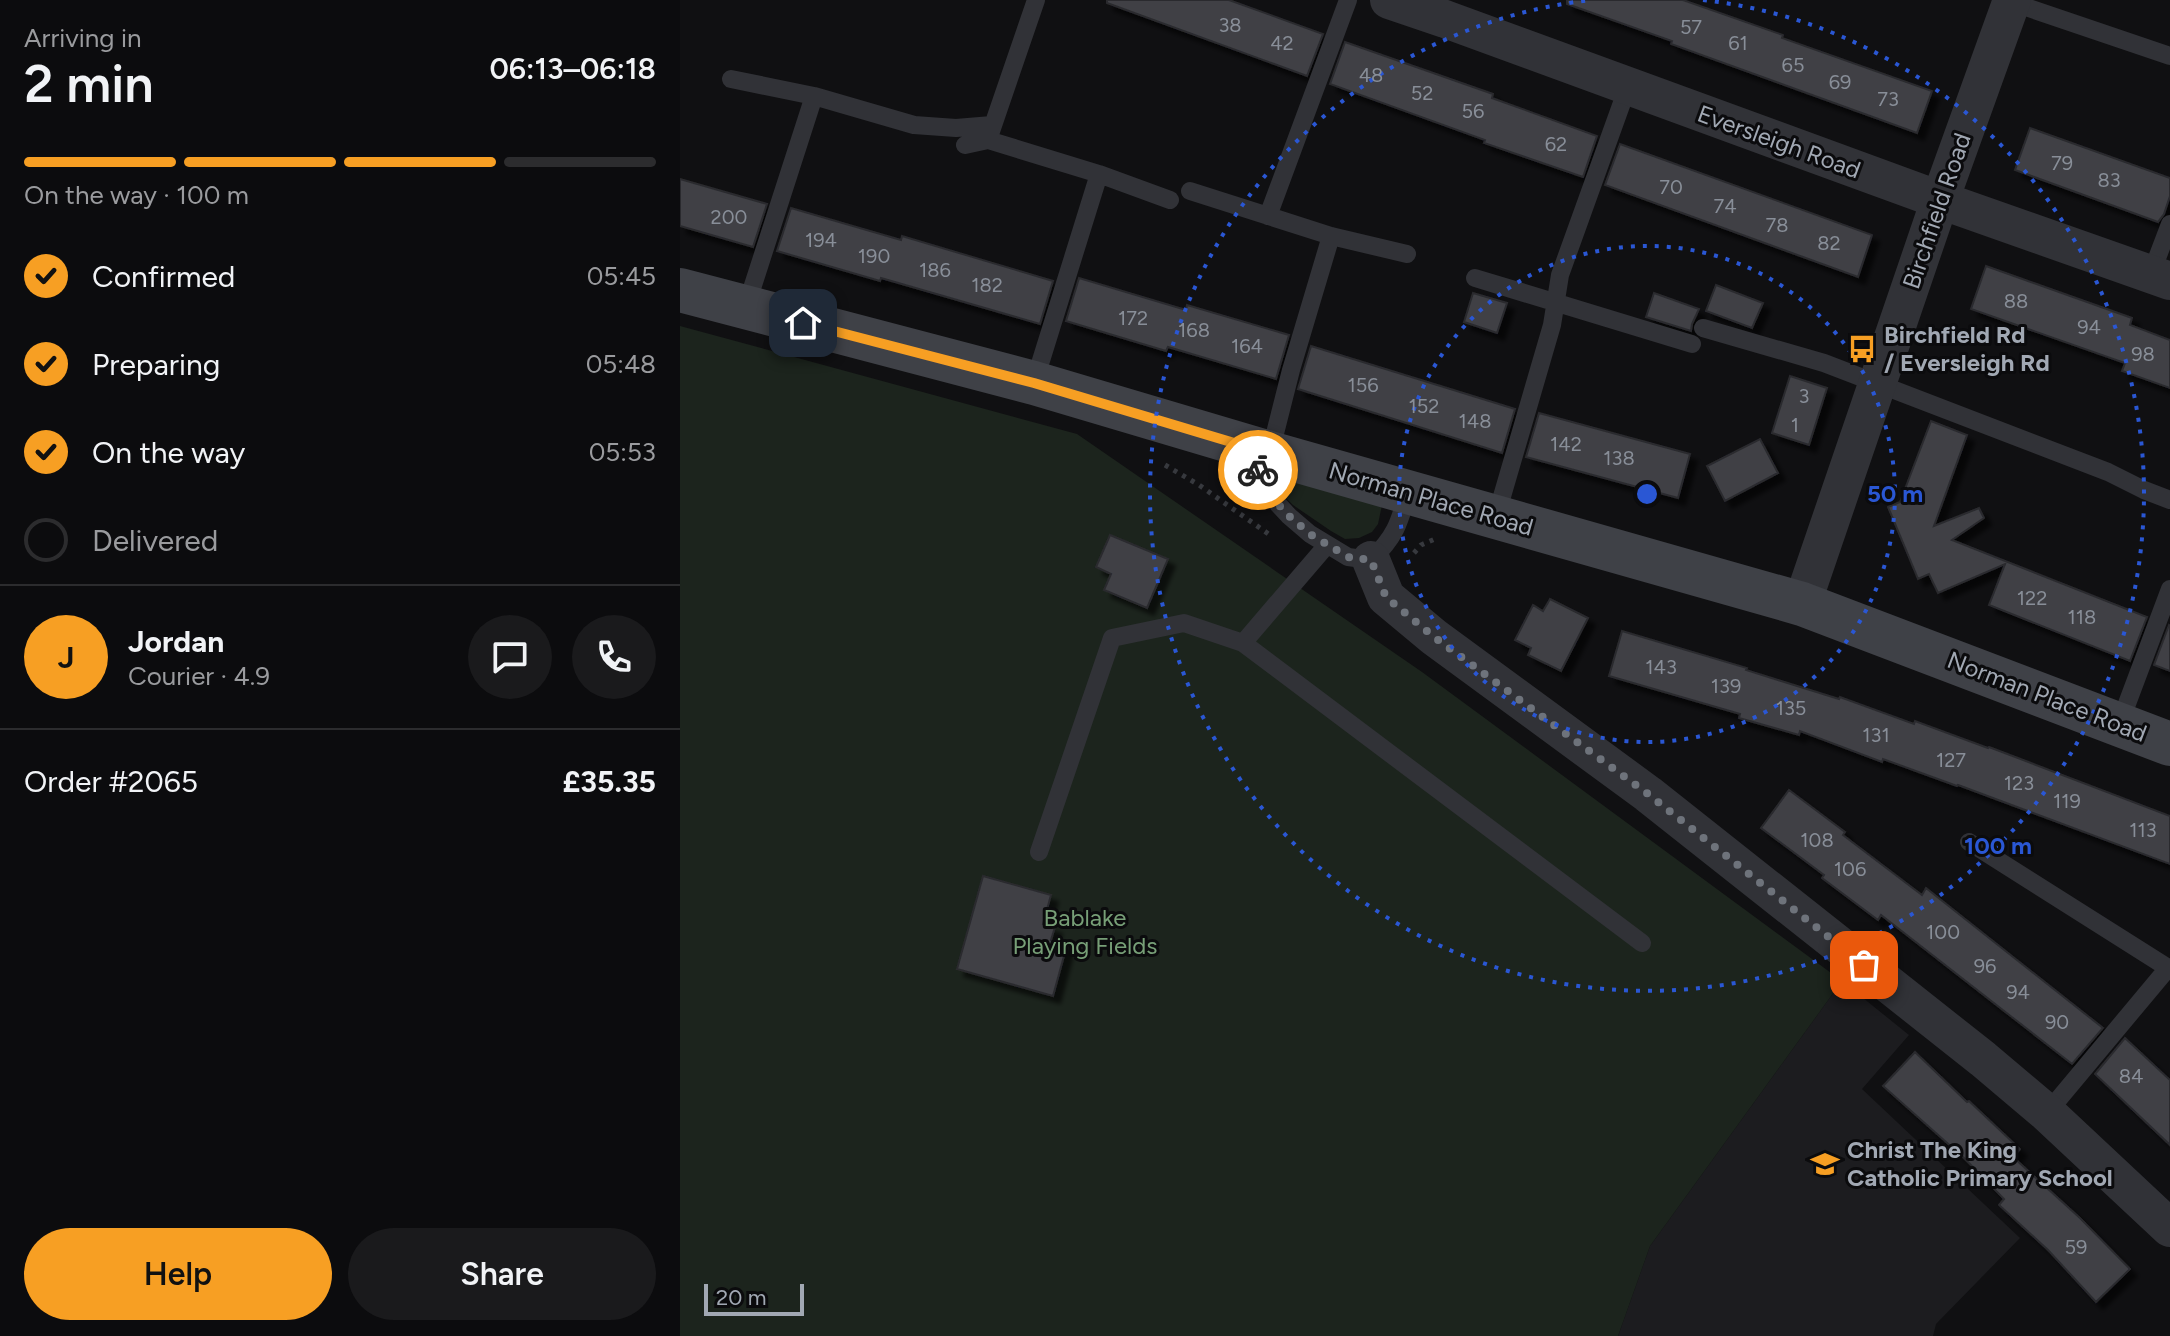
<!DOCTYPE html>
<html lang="en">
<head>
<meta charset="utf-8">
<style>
  :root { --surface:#0c0c0e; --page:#1a1a1c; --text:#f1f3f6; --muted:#9a9b9e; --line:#2c2c2e; --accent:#f79f23 }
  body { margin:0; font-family:Figtree,sans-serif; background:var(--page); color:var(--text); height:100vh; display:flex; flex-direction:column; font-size:30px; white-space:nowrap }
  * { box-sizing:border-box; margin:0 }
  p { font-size:26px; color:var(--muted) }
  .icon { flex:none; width:44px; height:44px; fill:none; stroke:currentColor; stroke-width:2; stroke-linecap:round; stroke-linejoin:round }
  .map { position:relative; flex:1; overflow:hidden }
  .sheet { display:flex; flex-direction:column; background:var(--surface); width:680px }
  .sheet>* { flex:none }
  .scale { position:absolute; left:24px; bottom:20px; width:100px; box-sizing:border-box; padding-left:8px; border:4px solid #a1a8b3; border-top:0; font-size:22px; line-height:28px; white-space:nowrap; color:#a1a8b3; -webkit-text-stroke:6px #0b0b0d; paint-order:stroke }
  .pin { position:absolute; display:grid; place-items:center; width:68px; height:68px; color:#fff; margin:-34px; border-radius:16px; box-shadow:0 4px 12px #0006 }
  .courier { position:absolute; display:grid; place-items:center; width:80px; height:80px; margin:-40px; border:6px solid #f79f23; border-radius:50%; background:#fff; color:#222; box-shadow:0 2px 10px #0007 }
  .headline em { font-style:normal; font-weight:600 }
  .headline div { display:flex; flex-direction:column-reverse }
  .headline { display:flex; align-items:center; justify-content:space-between; height:136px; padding:0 24px }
  h1 { font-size:52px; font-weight:600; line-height:60px }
  .bar { display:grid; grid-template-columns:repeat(4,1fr); gap:12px 8px; align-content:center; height:96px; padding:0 24px }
  .bar i { height:10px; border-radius:6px; background:var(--line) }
  .bar .selected { background:var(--accent) }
  .bar p { grid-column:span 4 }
  .line { display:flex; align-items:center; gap:20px; padding:0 24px; border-top:2px solid var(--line) }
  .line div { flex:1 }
  .round { display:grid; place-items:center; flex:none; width:84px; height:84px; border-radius:42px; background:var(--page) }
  ol { padding:0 24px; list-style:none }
  li { display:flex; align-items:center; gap:24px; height:88px }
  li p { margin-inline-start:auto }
  li .icon { padding:8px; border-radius:50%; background:var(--accent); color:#111; stroke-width:4 }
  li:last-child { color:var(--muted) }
  li i { width:44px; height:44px; border:4px solid var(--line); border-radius:50% }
  .primary-button { display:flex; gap:16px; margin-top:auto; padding:16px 24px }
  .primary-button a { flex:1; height:92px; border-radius:48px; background:var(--accent); color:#111; font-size:32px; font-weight:600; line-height:92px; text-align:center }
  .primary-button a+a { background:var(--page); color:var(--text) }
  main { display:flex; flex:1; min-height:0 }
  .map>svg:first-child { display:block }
  .built { fill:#1c1c1f }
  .green { fill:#1c241d }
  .building { fill:#3f4045; stroke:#2a2a2e; stroke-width:2; filter:url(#shadow) }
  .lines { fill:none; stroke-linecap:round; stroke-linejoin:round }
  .path { stroke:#37393e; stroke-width:5; stroke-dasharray:4 6; stroke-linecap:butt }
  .lane { stroke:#313237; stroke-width:18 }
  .street { stroke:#313237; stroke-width:38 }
  .secondary { stroke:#3f4147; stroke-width:44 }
  .done { stroke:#6e737b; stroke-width:8; stroke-dasharray:0 14.4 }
  .route { stroke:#f79f23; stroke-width:10 }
  .ring { fill:none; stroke:#2a57d4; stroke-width:4; stroke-dasharray:4 8 }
  .labels { text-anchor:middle; stroke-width:6; stroke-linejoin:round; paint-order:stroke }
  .number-label { font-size:20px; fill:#888e98 }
  .street-label { font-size:24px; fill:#a1a8b3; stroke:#0b0b0d }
  .poi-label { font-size:24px; font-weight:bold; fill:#a1a8b3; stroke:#0b0b0d; text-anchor:start }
  .park-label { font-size:24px; fill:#779f77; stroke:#0b0b0d }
  .centre { fill:#2a57d4; stroke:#0b0b0d; stroke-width:4 }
  .ring-label { font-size:24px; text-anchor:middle; font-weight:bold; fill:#2a57d4; stroke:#0b0b0d; stroke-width:6; stroke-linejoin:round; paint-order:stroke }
</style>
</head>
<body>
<main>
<section class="sheet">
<div class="headline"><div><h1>2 min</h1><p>Arriving in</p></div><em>06:13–06:18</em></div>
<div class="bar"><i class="selected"></i><i class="selected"></i><i class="selected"></i><i></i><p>On the way · 100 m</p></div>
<ol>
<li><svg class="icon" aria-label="check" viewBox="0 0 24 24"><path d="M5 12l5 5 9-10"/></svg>Confirmed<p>05:45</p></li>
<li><svg class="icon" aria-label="check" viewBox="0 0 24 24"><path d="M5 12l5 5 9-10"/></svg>Preparing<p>05:48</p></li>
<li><svg class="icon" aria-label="check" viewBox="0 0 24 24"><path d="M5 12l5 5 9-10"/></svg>On the way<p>05:53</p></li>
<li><i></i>Delivered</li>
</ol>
<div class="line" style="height:144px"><b class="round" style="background:var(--accent);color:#111">J</b><div><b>Jordan</b><p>Courier · 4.9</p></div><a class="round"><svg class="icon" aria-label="chat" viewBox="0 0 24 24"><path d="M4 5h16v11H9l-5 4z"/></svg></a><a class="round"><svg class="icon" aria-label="phone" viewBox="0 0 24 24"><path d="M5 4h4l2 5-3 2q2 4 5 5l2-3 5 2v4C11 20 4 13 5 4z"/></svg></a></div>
<div class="line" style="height:104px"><div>Order #2065</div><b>£35.35</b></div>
<div class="primary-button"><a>Help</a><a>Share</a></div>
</section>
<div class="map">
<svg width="1490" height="1336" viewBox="0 0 1490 1336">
  <defs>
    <filter id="shadow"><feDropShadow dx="7" dy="7" stdDeviation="2" flood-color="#0009"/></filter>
  </defs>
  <rect width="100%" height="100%" fill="#101012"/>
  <path class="built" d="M1162,981L1229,1035L1182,1089L1340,1238L1256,1324L1253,1336H938L970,1246Z"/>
  <path class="green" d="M0,326L397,434L742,672L1162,981L970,1246L938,1336H0Z
    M607,480L702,505L698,524L692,532L679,538L665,539L651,531L613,505L607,499L603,491L604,483Z"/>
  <path class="building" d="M427,0H549L643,34L627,76L427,3Z
    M887,0H1003L1103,35L1102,38L1252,91L1237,133L991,44L992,41L887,4Z
    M665,42L813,94L812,98L917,136L903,177L804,143L805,140L650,84Z
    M1350,128L1490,178V196L1484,214L1478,222L1335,170Z
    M940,144L1192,235L1178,277L925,185Z
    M0,179L87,204L73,247L0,226Z
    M111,208L221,240L222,236L373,281L360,324L201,278L200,281L97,251Z
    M1306,266L1452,318L1450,325L1490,340V388L1442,371L1445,363L1291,309Z
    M399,278L506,310L507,305L609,335L596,379L488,347L486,351L386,321Z
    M1036,285L1083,303L1072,328L1026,311Z
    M793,293L827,303L817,333L784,322Z
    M974,293L1019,309L1012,324L1011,331L966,317Z
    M631,346L835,409L822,453L618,389Z
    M1110,376L1147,388L1129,445L1092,433Z
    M859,413L1010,454L998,498L846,457Z
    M1251,421L1287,435L1254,526L1299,508L1304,518L1272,540L1467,617L1450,661L1309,605L1325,564L1258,593L1249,574L1238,579L1208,507L1220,502Z
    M1080,439L1098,473L1045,501L1027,466Z
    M430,535L488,559L467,608L424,590L431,574L416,567Z
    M870,599L908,618L881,671L848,655L851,648L835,640L853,605L863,611Z
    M1489,625L1490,626V671L1474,665Z
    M942,631L1067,668L1066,670L1159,699L1160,697L1234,724L1235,721L1308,748L1309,747L1490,816V864L1278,785L1277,786L1203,759L1202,762L1120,731L1119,735L1059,718L1060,714L929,676Z
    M1109,790L1165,832L1163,835L1242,895L1246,888L1423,1028L1392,1064L1201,915L1198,920L1142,878L1144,875L1081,828Z
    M303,876L371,895L363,924L375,927L371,940L387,945L373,996L277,969Z
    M1445,1038L1490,1080V1145L1415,1074Z
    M1235,1052L1287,1102L1289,1101L1340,1149L1333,1157L1400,1218L1450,1269L1416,1302L1368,1250L1319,1205L1324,1199L1284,1158L1203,1086Z"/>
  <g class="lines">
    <path class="path" d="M485,465L519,485L590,535
      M734,553L741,545L755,539"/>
    <path class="lane" d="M1328,1L1490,56
      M51,79L134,96L234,125L276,128L312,125
      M308,140L356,0
      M285,145L308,140L419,174
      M510,191L651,236L727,254
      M588,216L668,0
      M1471,274L1490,224
      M795,278L1012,344
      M66,307L134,96
      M1023,328L1144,363L1428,472L1464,490L1490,500
      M354,383L419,174L490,200
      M572,451L586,491L609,516L630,534L668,557L691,560C715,537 719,524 728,492
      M590,453L611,370L651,236
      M816,517L872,325L880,275L948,86
      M647,545L563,643L962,943
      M1439,725L1490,589
      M1289,842L1488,968L1367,1113
      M359,852L432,638L504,623L563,643"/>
    <path class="street" d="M709,0L765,19L1260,200L1490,281
      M691,560L706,597L754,637L968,794L1303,1059L1367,1113L1490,1228
      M1122,604L1260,200L1332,0"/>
    <path class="secondary" d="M0,290L354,383L590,453L1122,604L1490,744"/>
  </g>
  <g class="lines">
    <path class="done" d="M578,470L586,491L609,516L630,534L668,557L691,560L706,597L754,637L968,794L1184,965"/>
    <path class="route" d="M123,323L354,383L571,448L578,470"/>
  </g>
  <g class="ring">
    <circle cx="967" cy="494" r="248"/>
    <path d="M1023 0A497 497 0 1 1 911 0"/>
  </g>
  <defs>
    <symbol id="bus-bare" viewBox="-9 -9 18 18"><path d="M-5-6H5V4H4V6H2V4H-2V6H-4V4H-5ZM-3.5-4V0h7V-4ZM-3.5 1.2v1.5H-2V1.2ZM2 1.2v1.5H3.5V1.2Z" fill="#f79f23" stroke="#0b0b0d" stroke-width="2.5" paint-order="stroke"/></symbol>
    <symbol id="school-bare" viewBox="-9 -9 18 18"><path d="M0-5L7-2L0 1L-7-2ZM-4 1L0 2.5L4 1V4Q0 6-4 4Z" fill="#f79f23" stroke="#0b0b0d" stroke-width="2.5" paint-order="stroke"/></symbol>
  </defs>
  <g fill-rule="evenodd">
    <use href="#bus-bare" x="1162" y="329" width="40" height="40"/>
    <use href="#school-bare" x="1125" y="1144" width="40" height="40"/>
  </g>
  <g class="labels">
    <g class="number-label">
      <text x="550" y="32">38</text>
      <text x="1011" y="34">57</text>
      <text x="602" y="50">42</text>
      <text x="1058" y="50">61</text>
      <text x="1113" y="72">65</text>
      <text x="691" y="82">48</text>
      <text x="1160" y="89">69</text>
      <text x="742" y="100">52</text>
      <text x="1208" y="106">73</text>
      <text x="793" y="118">56</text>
      <text x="876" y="151">62</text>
      <text x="1382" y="170">79</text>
      <text x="1429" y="187">83</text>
      <text x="991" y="194">70</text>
      <text x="1045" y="213">74</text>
      <text x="49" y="224">200</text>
      <text x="1097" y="232">78</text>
      <text x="141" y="247">194</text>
      <text x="1149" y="250">82</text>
      <text x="194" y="263">190</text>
      <text x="255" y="277">186</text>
      <text x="307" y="292">182</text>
      <text x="1336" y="308">88</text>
      <text x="453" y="325">172</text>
      <text x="1409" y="334">94</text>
      <text x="514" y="337">168</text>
      <text x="567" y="353">164</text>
      <text x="1463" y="361">98</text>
      <text x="683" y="392">156</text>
      <text x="1124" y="403">3</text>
      <text x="744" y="413">152</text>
      <text x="795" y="428">148</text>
      <text x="1115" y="432">1</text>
      <text x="886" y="451">142</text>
      <text x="939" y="465">138</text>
      <text x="1352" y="605">122</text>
      <text x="1402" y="624">118</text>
      <text x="981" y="674">143</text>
      <text x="1046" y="693">139</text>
      <text x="1111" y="715">135</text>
      <text x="1196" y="742">131</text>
      <text x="1271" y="767">127</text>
      <text x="1339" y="790">123</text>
      <text x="1387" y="808">119</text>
      <text x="1463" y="837">113</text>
      <text x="1137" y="847">108</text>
      <text x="1170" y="876">106</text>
      <text x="1263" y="939">100</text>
      <text x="1305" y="973">96</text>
      <text x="1338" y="999">94</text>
      <text x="1377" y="1029">90</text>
      <text x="1451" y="1083">84</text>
      <text x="1396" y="1254">59</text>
    </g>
    <g class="street-label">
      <text transform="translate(1099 142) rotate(20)" y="8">Eversleigh Road</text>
      <text transform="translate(1257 211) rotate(-71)" y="8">Birchfield Road</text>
      <text transform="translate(751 499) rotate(16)" y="8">Norman Place Road</text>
      <text transform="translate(1367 697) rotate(21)" y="8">Norman Place Road</text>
    </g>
    <g class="poi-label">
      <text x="1204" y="343">Birchfield Rd<tspan x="1204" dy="28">/ Eversleigh Rd</tspan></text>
      <text x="1167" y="1158">Christ The King<tspan x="1167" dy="28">Catholic Primary School</tspan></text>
    </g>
    <g class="park-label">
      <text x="405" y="926">Bablake<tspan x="405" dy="28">Playing Fields</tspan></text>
    </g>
  </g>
  <circle cx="967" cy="494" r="12" class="centre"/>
  <g class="ring-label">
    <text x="1215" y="502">50 m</text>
    <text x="1318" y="854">100 m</text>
  </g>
</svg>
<div class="scale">20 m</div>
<div class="pin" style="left:1184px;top:965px;background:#ea580c"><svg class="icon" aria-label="bag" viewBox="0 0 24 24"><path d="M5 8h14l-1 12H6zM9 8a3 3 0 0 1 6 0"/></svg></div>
<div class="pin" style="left:123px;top:323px;background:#1f2937"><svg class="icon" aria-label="home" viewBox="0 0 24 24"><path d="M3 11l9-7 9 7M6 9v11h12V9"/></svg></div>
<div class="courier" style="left:578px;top:470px"><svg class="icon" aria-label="bike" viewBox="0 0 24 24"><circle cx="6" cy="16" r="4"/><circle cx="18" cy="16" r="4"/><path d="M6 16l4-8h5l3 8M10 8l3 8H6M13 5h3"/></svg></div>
</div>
</main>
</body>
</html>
